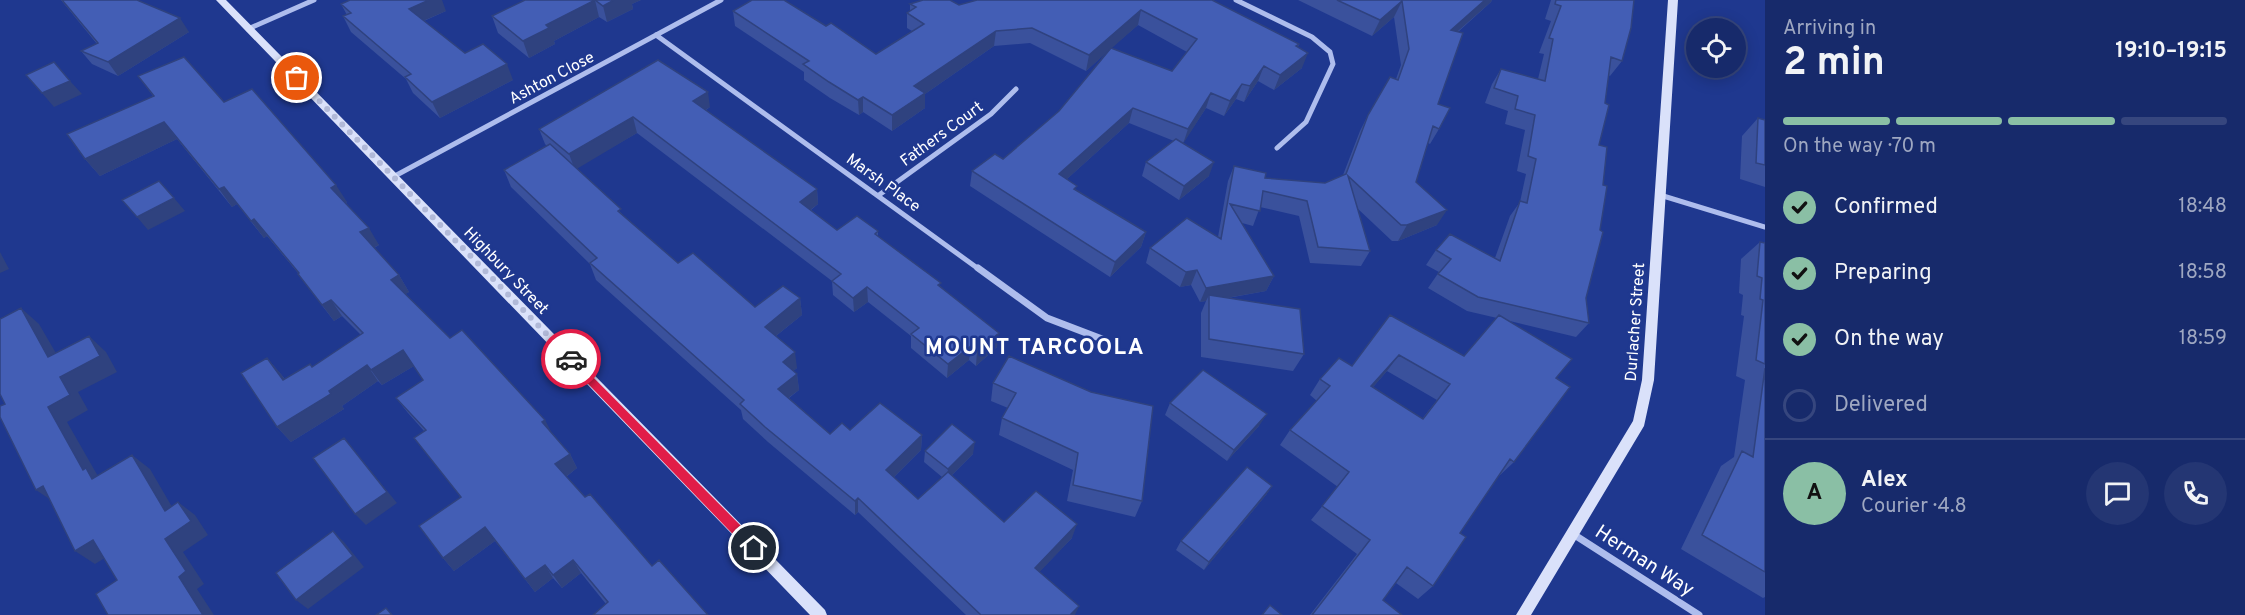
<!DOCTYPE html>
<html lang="en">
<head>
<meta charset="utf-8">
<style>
  :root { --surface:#172a6b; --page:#243673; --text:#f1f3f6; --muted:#9ea7c1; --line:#36467e; --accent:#8abfa5 }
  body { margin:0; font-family:Overpass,sans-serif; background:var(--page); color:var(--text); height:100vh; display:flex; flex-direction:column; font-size:22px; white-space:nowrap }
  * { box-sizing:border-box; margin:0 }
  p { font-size:20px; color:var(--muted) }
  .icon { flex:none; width:33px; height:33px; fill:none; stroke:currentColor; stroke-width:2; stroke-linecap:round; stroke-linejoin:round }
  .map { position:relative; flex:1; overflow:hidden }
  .sheet { display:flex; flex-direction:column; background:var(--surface); width:480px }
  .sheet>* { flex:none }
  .fabs { position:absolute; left:1686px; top:18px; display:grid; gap:12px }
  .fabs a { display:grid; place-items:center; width:60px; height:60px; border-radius:50%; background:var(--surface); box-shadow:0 3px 15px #0003,0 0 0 2px var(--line); font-size:30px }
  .pin { position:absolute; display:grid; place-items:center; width:51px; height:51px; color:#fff; margin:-26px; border:3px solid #fff; border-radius:50%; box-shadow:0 2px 6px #0007 }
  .courier { position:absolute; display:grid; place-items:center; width:60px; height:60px; margin:-30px; border:4px solid #e11d48; border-radius:50%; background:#fff; color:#222; box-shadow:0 2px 8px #0007 }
  .headline em { font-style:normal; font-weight:700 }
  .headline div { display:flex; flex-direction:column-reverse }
  .headline { display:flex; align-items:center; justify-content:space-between; height:102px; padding:0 18px }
  h1 { font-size:39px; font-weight:700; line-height:45px }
  .bar { display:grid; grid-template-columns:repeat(4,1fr); gap:9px 6px; align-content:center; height:72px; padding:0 18px }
  .bar i { height:8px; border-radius:4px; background:var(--line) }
  .bar .current { background:var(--accent) }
  .bar p { grid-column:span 4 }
  .line { display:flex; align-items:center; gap:15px; padding:0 18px; border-top:2px solid var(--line) }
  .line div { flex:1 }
  .round { display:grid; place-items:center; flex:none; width:63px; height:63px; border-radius:32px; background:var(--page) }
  ol { padding:0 18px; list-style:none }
  li { display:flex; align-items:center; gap:18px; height:66px }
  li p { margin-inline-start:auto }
  li .icon { padding:6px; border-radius:50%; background:var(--accent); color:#111; stroke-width:4 }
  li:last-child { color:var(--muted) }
  li i { width:33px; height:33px; border:3px solid var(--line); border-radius:50% }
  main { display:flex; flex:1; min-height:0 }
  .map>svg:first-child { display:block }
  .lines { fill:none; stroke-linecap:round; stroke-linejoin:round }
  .street-far1 { stroke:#aebded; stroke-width:5 }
  .street { stroke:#aebded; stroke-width:7 }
  .secondary { fill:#dae1fa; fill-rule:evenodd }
  .wall { fill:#3a519c; fill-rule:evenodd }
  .shaded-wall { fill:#2f427f }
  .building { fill:#435eb5; stroke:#2f427f; stroke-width:1.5; fill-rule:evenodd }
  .route { fill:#e11d48 }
  .done { stroke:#b1b9d8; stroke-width:6; stroke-dasharray:0 10.8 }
  .labels { text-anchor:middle; stroke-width:5; stroke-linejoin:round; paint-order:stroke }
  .street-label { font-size:16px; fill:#fff; stroke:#1f388f }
  .near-street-label { font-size:20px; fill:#fff; stroke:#1f388f }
  .district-label { font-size:22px; font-weight:bold; letter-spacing:1.5px; fill:#fff; stroke:#1f388f }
</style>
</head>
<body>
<main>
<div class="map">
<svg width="1765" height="615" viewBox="0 0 1765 615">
  <rect width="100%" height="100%" fill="#1f388f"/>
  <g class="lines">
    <path class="street-far1" d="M1236,0L1312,37L1330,52L1333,64L1306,122L1277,148
      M248,29L314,0
      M656,35L980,270
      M393,177L721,0
      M879,195L991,114L1016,89
      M1660,195L1765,227"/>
    <path class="street" d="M978,268L1047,318L1102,339
      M1573,534L1699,615"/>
    <path class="secondary" d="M216,0H226L825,610L827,615H810Z
      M1668,0H1678L1654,380L1644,426L1531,615H1516L1633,421L1642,380Z"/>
  </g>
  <path class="wall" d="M61,0H137L189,32L118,76L92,64L81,51L97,44Z
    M525,0H641L632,4L633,9L607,22L599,17L554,41L555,44L529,58L498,33L492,16Z
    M1212,0L1299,44L1298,47L1302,68L1274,90L1258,81L1244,102L1236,99L1224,116L1206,108L1183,143L1209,176L1179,200L1142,176L1146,162L1174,141L1129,123L1067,179L1076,190L1146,232L1141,247L1110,277L970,186L972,171L1003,159L1059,111L1109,50L1086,71L1030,43L994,46L925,94V108L892,131L863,112L859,115L830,98L804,80V72L735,26L733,11L826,26L876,54L912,31L907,28V13L910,11V4L959,5ZM1138,25L1187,52L1172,71L1111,48Z
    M1298,0H1492L1491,2L1458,32L1438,104L1439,129L1430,144L1428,143L1416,182L1437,225L1398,241H1392L1357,208L1370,251L1361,266L1310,263L1299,216L1260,207L1253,226L1242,223L1274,276L1266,291L1228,298L1304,354L1293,371L1201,357V313L1206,301L1200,302L1191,285L1180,287L1146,263L1150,248L1218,237L1228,181L1234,166L1265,178L1325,183L1343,175L1360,131L1368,115L1396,79L1401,65L1394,17L1372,36Z
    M1551,0H1634L1622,61L1610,76L1608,75L1599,145L1586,298L1589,323L1576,337L1510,321L1556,378L1514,462L1498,477L1460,533L1433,586L1418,599L1396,583L1383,600L1402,615H1310L1357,554L1311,520L1338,487L1280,445L1290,430L1317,401L1310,395L1320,379L1352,366L1390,315L1464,356L1497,318L1467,311L1428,288L1439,272L1426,265L1436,250L1495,258L1510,216L1520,202L1526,174L1517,171L1525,130L1505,124L1508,111L1485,103L1492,84L1501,69L1538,79L1544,54L1539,53L1551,21L1545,19ZM1387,371L1437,400L1422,419L1373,387Z
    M341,4L446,11L424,21L465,53L513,80L440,118L413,93L406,79L351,32L343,16L347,15Z
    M138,76L224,102L347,202L346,203L379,245L374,248L399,275L409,292L405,294L450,338L553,434L570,454L577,468L566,477L652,566L606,604L581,573L562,588L553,578L535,592L495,541L454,571L443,558L460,497L424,431L408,413L396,398L423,380L414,366L382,385L378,381L342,406L344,409L291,442L277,427L267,358L285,379L312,367L361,335L342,316L334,321L310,290L298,273L267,236L264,238L237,204L232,207L177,139L100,176L85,159L153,96Z
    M710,107L706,110L817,189L818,204L811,210L837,230L878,231V236L941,287L997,347L976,366L969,360L947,378L911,348V336L868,302L854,312L833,295L832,281L637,133L576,168L623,215L678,263L755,307L800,298L802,315L776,336L797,368L793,371L797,374L799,390L789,398L830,434L850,430L922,435L921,450L894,477L918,499L942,477L924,462L925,451L973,454L951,476L1004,522L1072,538L1039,572L1075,615H966L858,512L855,515L768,442L743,419L741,410L596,280L590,264L511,187L504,170L547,146L545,144L539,129Z
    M1758,118L1765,120V187L1740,179L1742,136Z
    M1760,242L1765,243V597L1763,598L1681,549L1721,466L1734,457L1745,380L1736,376L1744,316L1741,315L1743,295L1739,293L1741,259Z
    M1009,356L1142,501L1135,517L1067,501L1073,470L999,435L1002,418L1008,408L991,401L993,383Z
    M1170,403L1259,426L1227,461L1165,415Z
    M1272,486L1266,495L1204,570L1176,550L1181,541Z"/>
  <path class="shaded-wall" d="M429,0H442L446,11L416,24L409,9Z
    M595,0L599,17L554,41L555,44L529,58L523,41L546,25Z
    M614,0H641L632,4L633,9L607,22L603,6Z
    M1485,0H1492L1491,2L1442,45L1451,30Z
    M1402,1L1394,17L1372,36L1380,20Z
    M1141,10L1138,25L1086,71L1089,55Z
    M180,18L189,32L118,76L108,62Z
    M996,31L994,46L925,94V108L892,131V115L914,86Z
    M1308,53L1302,68L1274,90L1280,75Z
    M507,64L513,80L440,118L432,102Z
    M1264,66L1258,81L1244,102L1250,86Z
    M70,81L82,94L54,107L42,93Z
    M1242,84L1236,99L1224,116L1230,101Z
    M708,92L710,107L696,116L693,101Z
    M1211,93L1206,108L1183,144L1188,129Z
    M863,97V112L859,115L858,100Z
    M1133,108L1129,123L1056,189L1059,174Z
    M633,117L637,133L575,170L569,154Z
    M164,122L177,139L100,176L85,159Z
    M1214,162L1209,176L1179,200L1184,186Z
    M336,185L347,202L342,205L331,188Z
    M224,187L237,204L232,207L219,189Z
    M817,189L818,204L801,217L800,202Z
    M174,198L185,211L148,230L137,217Z
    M1447,210L1437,225L1398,241L1407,225Z
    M254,219L267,236L264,238L251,221Z
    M369,228L379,245L371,249L360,232Z
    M1146,232L1141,247L1110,277L1115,262Z
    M0,252L9,269L0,273Z
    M1197,270L1191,285L1180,287L1186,272Z
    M399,275L409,292L401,297L391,280Z
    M1274,276L1266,291L1209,301V295L1206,301L1200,302L1206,288Z
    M867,287L868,302L854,312L853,298Z
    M800,298L802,315L767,343L765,327Z
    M331,300L342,316L334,321L322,305Z
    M21,308L39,324L67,372L48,357Z
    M999,333L997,347L976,366L977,351Z
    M89,336L106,352L117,372L78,392L88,410L67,422L99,478L92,479L83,470L48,407L60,377Z
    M971,346L969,360L947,378L948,364Z
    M403,350L414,366L382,385L371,370Z
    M795,352L797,368L785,378L783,362Z
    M1399,355L1387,371L1360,402L1371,386Z
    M267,358L281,374L297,396L283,380Z
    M367,365L378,381L342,406L344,409L291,442L277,427Z
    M797,374L799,390L780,404L778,389Z
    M1267,414L1259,426L1227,461L1234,450Z
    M545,420L553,435L542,422Z
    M922,435L921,450L886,485V470Z
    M344,438L397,503L366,525L355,514Z
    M975,442L973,454L947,480L948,469Z
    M570,454L577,468L563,479L555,464Z
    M132,455L150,469L182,524L165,511Z
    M43,486L57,504L36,490Z
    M1272,486L1266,495L1204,570L1209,562Z
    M858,498V512L855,515V501Z
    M178,502L195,515L208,535L183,552L204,584L197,589L214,615H203L179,577L165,539Z
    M1077,524L1072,538L1031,581L1035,568Z
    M485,527L495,541L454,571L443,558Z
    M333,531L344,542L364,567L308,609L296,600Z
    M93,540L113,553L95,564L75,551Z
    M573,560L581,573L562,588L553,575Z
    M545,565L553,578L535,592L525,579Z
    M1079,606L1075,615H1070Z"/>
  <path class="building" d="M62,0H137L180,18L108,62L81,51L98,43Z
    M350,0H429L409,9L465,53L483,44L507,64L432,102L405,77L411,74L343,16L351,13L341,4Z
    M525,0H614L603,6L595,0L546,25L549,28L523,41L492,16Z
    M752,0H784L826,26L831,23L876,54L924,24L907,13L916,7L910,4L923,0H950L959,5L977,0H1212L1299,44L1296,46L1308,53L1280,75L1264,66L1250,86L1242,84L1230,101L1211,93L1188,129L1133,108L1059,174L1077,186L1074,189L1146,232L1115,262L972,171L995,154L1003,159L1059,111L1111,48L1172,71L1197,39L1141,10L1089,55L1032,28L996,31L914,86L925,93L892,115L863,97L858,100L829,82L803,64L809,61L733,11Z
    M1337,0H1485L1451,30L1463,33L1438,104L1450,108L1439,129L1433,126L1416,182L1447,210L1407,225H1401L1348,176L1370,251L1318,247L1307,201L1263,191L1260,211L1230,204L1274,276L1206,288L1197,270L1186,272L1150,248L1187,218L1221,239L1234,166L1266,173L1265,178L1325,183L1346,174L1368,115L1390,77L1398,80L1409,49L1402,1L1380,20Z
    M1556,0H1634L1631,28L1622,61L1611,57L1605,103L1609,105L1599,145L1607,147L1603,185L1607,186L1600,230L1603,232L1586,298L1589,323L1478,297L1438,274L1451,259L1436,250L1450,234L1500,261L1520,201L1527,203L1536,159L1528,156L1535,115L1515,109L1518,96L1494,88L1501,69L1545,81L1553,39L1549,38L1561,6L1555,4Z
    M184,57L224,102L252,89L336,185L331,188L369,228L360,232L399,275L391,280L450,338L462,330L545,420L542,422L570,454L555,464L585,497L590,494L652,566L659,560L708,615H593L608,602L573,560L553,575L545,565L525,579L485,527L443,558L419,526L461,497L414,438L426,430L396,398L423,380L403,350L371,370L367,365L329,391L331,394L277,427L241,373L267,358L283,380L310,364L312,367L363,333L331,300L322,305L298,274L299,273L254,219L251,221L224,187L219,189L164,122L85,159L67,134L154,96L138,76Z
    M658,60L708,92L693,101L817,189L800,202L837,230L857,216L878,231L875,234L941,283L938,285L999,333L977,351L971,346L948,364L911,334L919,328L867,287L853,298L832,281L841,274L633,117L569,154L539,129Z
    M54,62L70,81L42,93L26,75Z
    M1758,118L1765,120V165L1756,163Z
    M1176,139L1214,162L1184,186L1146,162Z
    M550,144L621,209L618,211L678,263L693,253L755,307L783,286L800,298L765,327L795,352L783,362L797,374L778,389L830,434L842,423L850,430L880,403L922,435L886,470L918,499L948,472L1004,522L1036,491L1077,524L1035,568L1079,606L1070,615H981L858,498L855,501L765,427L740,404L744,400L590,263L597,258L504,170Z
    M159,181L174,198L137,217L122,200Z
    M1760,242L1765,243V364L1756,360L1763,300L1760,299L1762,278L1757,276Z
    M1209,295L1300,309L1304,354L1209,339Z
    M21,308L48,357L89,336L100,356L60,377L70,395L48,407L83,470L86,468L92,479L132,455L165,511L178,502L191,521L165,539L186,571L179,577L203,615H108L96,594L117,580L93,540L75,551L43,486L36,490L0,417V406L5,404L0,394V319Z
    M1390,315L1464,356L1499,315L1572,359L1556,378L1570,387L1514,462L1510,459L1460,533L1466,537L1433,586L1407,567L1383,600L1402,615H1312L1370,540L1322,506L1349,472L1290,430L1330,386L1320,379L1339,358L1352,366ZM1399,355L1450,384L1423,419L1371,386Z
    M1009,356L1091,392L1153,406L1142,501L1073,485L1078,453L1002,418L1016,393L993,383Z
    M1765,368V572L1702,535L1742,451L1753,457Z
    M1203,370L1267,414L1234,450L1170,403Z
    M952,424L975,442L948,469L925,451Z
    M344,438L387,492L355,514L313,458Z
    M1247,467L1272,486L1209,562L1181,541Z
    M333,531L353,556L296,600L276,573Z
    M1270,605L1282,615H1262Z
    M386,608L392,615H376Z"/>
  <path class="route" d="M571,355L759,544V552H750L567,362L566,359Z"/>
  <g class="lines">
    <path class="done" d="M297,78L571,359"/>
  </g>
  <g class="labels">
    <g class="street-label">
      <text transform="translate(551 77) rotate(-28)" y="6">Ashton Close</text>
      <text transform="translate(941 133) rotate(-36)" y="6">Fathers Court</text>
      <text transform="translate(884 182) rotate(36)" y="6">Marsh Place</text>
      <text transform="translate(507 270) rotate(46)" y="6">Highbury Street</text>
      <text transform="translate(1634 322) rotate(-86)" y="6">Durlacher Street</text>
    </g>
    <g class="near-street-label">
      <text transform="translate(1645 560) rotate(33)" y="7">Herman Way</text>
    </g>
    <g class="district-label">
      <text x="1035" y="354">MOUNT TARCOOLA</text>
    </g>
  </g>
</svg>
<div class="fabs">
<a><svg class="icon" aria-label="locate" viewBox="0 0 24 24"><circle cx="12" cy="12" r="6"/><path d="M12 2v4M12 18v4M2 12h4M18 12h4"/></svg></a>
</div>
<div class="pin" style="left:297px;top:78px;background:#ea580c"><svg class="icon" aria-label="bag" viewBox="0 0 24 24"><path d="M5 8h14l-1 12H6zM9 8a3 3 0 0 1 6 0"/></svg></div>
<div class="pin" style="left:754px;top:548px;background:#1f2937"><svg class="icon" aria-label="home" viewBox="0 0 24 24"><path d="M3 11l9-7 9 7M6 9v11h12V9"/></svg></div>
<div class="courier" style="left:571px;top:359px"><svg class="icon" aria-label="car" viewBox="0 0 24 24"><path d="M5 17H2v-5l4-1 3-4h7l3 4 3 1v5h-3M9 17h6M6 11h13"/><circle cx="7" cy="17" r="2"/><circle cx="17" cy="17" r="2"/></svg></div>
</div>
<section class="sheet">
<div class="headline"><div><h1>2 min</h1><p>Arriving in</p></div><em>19:10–19:15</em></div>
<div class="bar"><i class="current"></i><i class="current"></i><i class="current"></i><i></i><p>On the way · 70 m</p></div>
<ol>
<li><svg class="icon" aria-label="check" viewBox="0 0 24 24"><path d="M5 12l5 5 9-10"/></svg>Confirmed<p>18:48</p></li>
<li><svg class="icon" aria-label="check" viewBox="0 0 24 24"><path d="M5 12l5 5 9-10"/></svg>Preparing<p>18:58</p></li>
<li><svg class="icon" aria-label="check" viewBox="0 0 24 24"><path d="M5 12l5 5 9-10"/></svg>On the way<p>18:59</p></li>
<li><i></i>Delivered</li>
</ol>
<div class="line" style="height:108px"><b class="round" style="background:var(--accent);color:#111">A</b><div><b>Alex</b><p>Courier · 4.8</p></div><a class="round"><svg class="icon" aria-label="chat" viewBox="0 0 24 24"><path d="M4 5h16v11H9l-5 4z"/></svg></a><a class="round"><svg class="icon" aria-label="phone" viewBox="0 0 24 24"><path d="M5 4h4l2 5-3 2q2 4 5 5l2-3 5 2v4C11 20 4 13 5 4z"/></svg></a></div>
</section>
</main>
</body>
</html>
